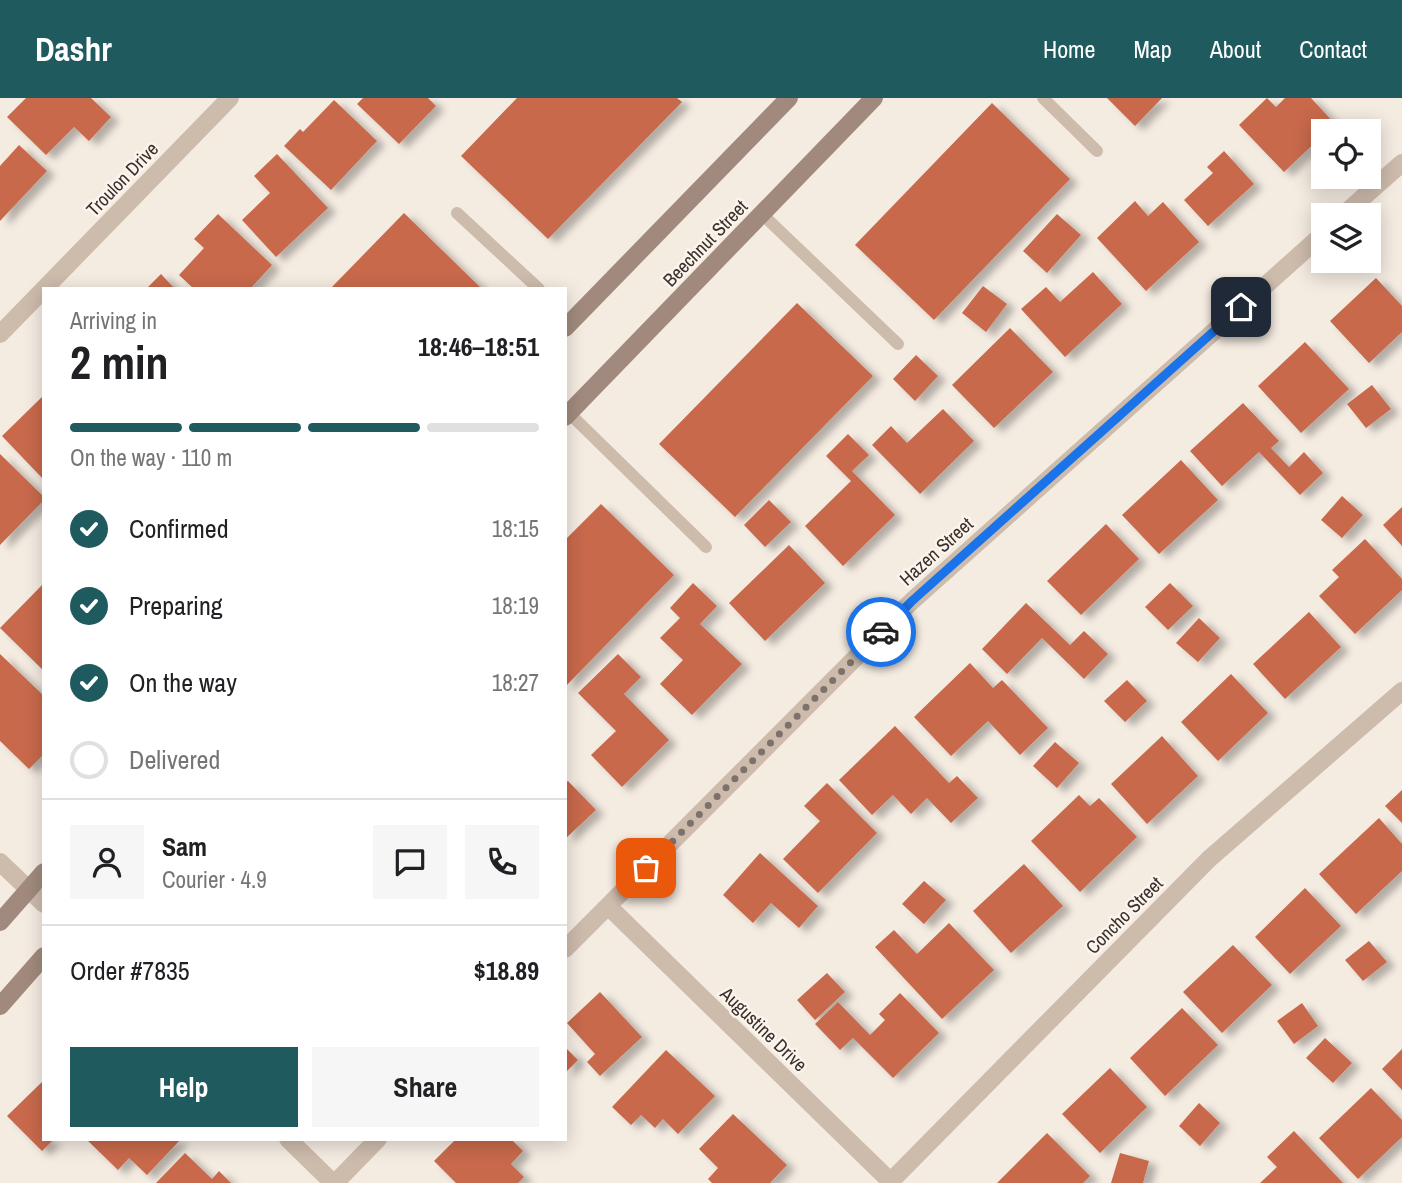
<!DOCTYPE html>
<html lang="en">
<head>
<meta charset="utf-8">
<style>
  :root { --surface:#fff; --page:#f6f6f6; --text:#202124; --muted:#757577; --line:#e0e0e0; --accent:#1f5a5e }
  body { margin:0; font-family:"Archivo Narrow",sans-serif; background:var(--page); color:var(--text); height:100vh; display:flex; flex-direction:column; font-size:26px; white-space:nowrap }
  * { box-sizing:border-box; margin:0 }
  p { font-size:23px; color:var(--muted) }
  .icon { flex:none; width:38px; height:38px; fill:none; stroke:currentColor; stroke-width:2; stroke-linecap:round; stroke-linejoin:round }
  .map { position:relative; flex:1; overflow:hidden }
  .side { position:absolute; left:42px; top:189px; width:525px; height:854px; display:flex; flex-direction:column; background:var(--surface); border-radius:0px; box-shadow:0 4px 18px #0003 }
  .side>* { flex:none }
  .controls { position:absolute; left:1311px; top:21px; display:grid; gap:14px }
  .controls a { display:grid; place-items:center; width:70px; height:70px; border-radius:0px; background:var(--surface); box-shadow:0 4px 18px #0003; font-size:35px }
  .pin { position:absolute; display:grid; place-items:center; width:60px; height:60px; color:#fff; margin:-30px; border-radius:14px; box-shadow:0 4px 10px #0006 }
  .courier { position:absolute; display:grid; place-items:center; width:70px; height:70px; margin:-35px; border:5px solid #1a73e8; border-radius:50%; background:#fff; color:#222; box-shadow:0 2px 9px #0007 }
  .head em { font-style:normal; font-weight:700 }
  .head div { display:flex; flex-direction:column-reverse }
  .head { display:flex; align-items:center; justify-content:space-between; height:119px; padding:0 28px }
  h1 { font-size:46px; font-weight:700; line-height:52px }
  .bar { display:grid; grid-template-columns:repeat(4,1fr); gap:10px 7px; align-content:center; height:84px; padding:0 28px }
  .bar i { height:9px; border-radius:5px; background:var(--line) }
  .bar .current { background:var(--accent) }
  .bar p { grid-column:span 4 }
  .line { display:flex; align-items:center; gap:18px; padding:0 28px; border-top:2px solid var(--line) }
  .line div { flex:1 }
  .round { display:grid; place-items:center; flex:none; width:74px; height:74px; border-radius:0px; background:var(--page) }
  ol { padding:0 28px; list-style:none }
  li { display:flex; align-items:center; gap:21px; height:77px }
  li p { margin-inline-start:auto }
  li .icon { padding:7px; border-radius:50%; background:var(--accent); color:#fff; stroke-width:4 }
  li:last-child { color:var(--muted) }
  li i { width:38px; height:38px; border:4px solid var(--line); border-radius:50% }
  .cta { display:flex; gap:14px; margin-top:auto; padding:14px 28px }
  .cta a { flex:1; height:80px; border-radius:0px; background:var(--accent); color:#fff; font-size:28px; font-weight:700; line-height:80px; text-align:center }
  .cta a+a { background:var(--page); color:var(--text) }
  header { display:flex; align-items:center; gap:42px; box-sizing:border-box; height:98px; padding:0 35px; background:var(--accent); color:#fff }
  header strong { font-size:33px }
  nav { display:flex; gap:38px; margin-inline-start:auto; font-size:24px }
  .map>svg:first-child { display:block }
  .building { fill:#c8694b; filter:url(#shadow) }
  .lines { fill:none; stroke-linecap:round; stroke-linejoin:round }
  .service { stroke:#cdbbac; stroke-width:12 }
  .minor { stroke:#cdbbac; stroke-width:18 }
  .secondary { stroke:#a18a7d; stroke-width:18 }
  .done { stroke:#7c716b; stroke-width:7; stroke-dasharray:0 12.6 }
  .route { stroke:#1a73e8; stroke-width:9 }
  .labels { text-anchor:middle; stroke-width:5; stroke-linejoin:round; paint-order:stroke }
  .street-label { font-size:19px; fill:#3b302b; stroke:#fbf5ee }
</style>
</head>
<body>
<header>
<strong>Dashr</strong>
<nav><a>Home</a><a>Map</a><a>About</a><a>Contact</a></nav>
</header>
<div class="map">
<svg width="1402" height="1085" viewBox="0 0 1402 1085">
  <defs>
    <filter id="shadow"><feDropShadow dx="8" dy="4.5" stdDeviation="3.5" flood-color="#0004"/></filter>
  </defs>
  <rect width="100%" height="100%" fill="#f4ebe1"/>
  <path class="building" d="M26,0H91L111,19L89,43L74,29L46,57L7,19Z
    M363,0H428L436,8L399,46L357,6Z
    M517,0H677L682,4L548,141L461,58Z
    M1107,0H1162L1135,28Z
    M1267,0L1276,9L1285,0H1311L1335,26L1327,33H1323V37L1284,74L1239,27Z
    M334,2L377,43L331,92L284,48L300,31L303,34Z
    M992,5L1070,81L934,222L855,147Z
    M19,47L47,73L0,123V68Z
    M1224,53L1254,86L1208,128L1184,102L1213,75L1207,69Z
    M277,56L328,110L276,159L242,122L270,95L254,78Z
    M1135,103L1148,118L1163,104L1199,144L1146,193L1097,140Z
    M404,115L482,191H330Z
    M218,116L272,167L250,191H194L179,177L204,150L194,141Z
    M1057,116L1081,137L1047,175L1023,153Z
    M1093,174L1122,206L1065,259L1021,211L1046,189L1060,204Z
    M161,176L175,191H146Z
    M1376,180L1402,208V234L1369,265L1330,223Z
    M983,188L1007,206L986,234L962,215Z
    M797,205L873,278L735,419L659,346Z
    M1010,230L1053,274L994,330L952,287Z
    M1305,244L1349,291L1301,335L1258,288Z
    M916,257L938,278L915,303L893,281Z
    M1372,287L1391,311L1366,330L1347,306Z
    M44,297V382L2,338Z
    M1243,305L1279,343L1271,350L1289,369L1304,354L1323,375L1300,397L1259,354L1222,388L1190,353Z
    M943,311L974,343L920,396L872,347L891,328L907,345Z
    M848,336L869,357L852,373L895,417L843,468L805,428L851,383L826,358Z
    M0,356L44,399V402L0,447Z
    M1181,362L1218,402L1159,456L1122,417Z
    M1342,398L1363,417L1342,440L1321,422Z
    M769,402L791,424L765,449L744,427Z
    M601,406L674,477L565,589V442Z
    M1402,409V448L1383,427Z
    M1106,426L1139,461L1081,517L1047,483Z
    M1365,441L1402,481V492L1355,536L1319,498L1339,479L1332,472Z
    M789,447L825,485L765,543L729,505Z
    M44,485V573L0,530Z
    M693,485L717,508L700,526L742,566L692,617L660,586L683,562L660,540L680,520L670,510Z
    M1170,485L1193,508L1168,532L1145,509Z
    M1026,505L1070,547L1084,533L1108,556L1084,581L1042,540L1007,576L982,551Z
    M1309,514L1341,549L1285,601L1253,566Z
    M1199,520L1220,540L1198,564L1176,545Z
    M0,556L44,598V656L29,671L0,643Z
    M618,556L641,579L624,596L669,642L622,689L591,657L616,633L578,595Z
    M970,565L993,590L1002,582L1048,630L1020,657L988,623L951,658L914,619Z
    M1231,576L1268,615L1218,663L1181,624Z
    M1127,582L1147,603L1125,624L1104,603Z
    M895,628L949,685L957,678L978,700L951,725L927,700L911,716L893,697L872,717L839,682Z
    M1162,638L1198,678L1147,726L1111,686Z
    M1055,644L1079,665L1057,690L1033,668Z
    M568,683L596,712L565,741V685Z
    M827,685L877,735L818,795L783,761L820,723L804,708Z
    M1402,692V725L1385,708Z
    M1079,697L1090,708L1099,700L1137,739L1080,794L1031,743Z
    M1379,720L1402,746V773L1356,816L1319,776Z
    M760,755L818,808L799,830L771,805L753,825L723,797Z
    M1024,766L1063,808L1011,855L973,813Z
    M924,783L946,802L924,826L902,806Z
    M1305,790L1341,828L1290,876L1255,839Z
    M949,825L994,872L942,921L875,849L894,832L917,856Z
    M1369,843L1387,864L1363,883L1345,862Z
    M1233,847L1272,887L1222,935L1183,894Z
    M827,875L845,894L815,922L797,902Z
    M600,894L642,939L600,978L587,964L595,956L567,925Z
    M900,895L939,935L893,980L853,940L840,952L815,926L838,904L870,937L885,922L879,916Z
    M1302,905L1318,928L1294,946L1277,923Z
    M1182,910L1218,947L1165,998L1130,960Z
    M1325,940L1352,965L1333,985L1306,960Z
    M565,949L578,962L565,975Z
    M1402,951V992L1382,971Z
    M666,952L715,998L678,1036L663,1021L655,1030L641,1017L631,1027L612,1009Z
    M1110,970L1147,1009L1100,1055L1062,1016Z
    M44,982V1041H54L42,1053L7,1018Z
    M1371,990L1402,1022V1039L1358,1081L1319,1040Z
    M1199,1005L1220,1025L1200,1048L1179,1028Z
    M733,1016L787,1067L770,1085H712L708,1081L718,1070L699,1051Z
    M1294,1033L1343,1085H1260L1277,1069L1267,1059Z
    M1047,1035L1090,1078L1083,1085H997Z
    M86,1041H181L147,1077L129,1060L118,1072Z
    M456,1041H511L523,1053L511,1066L524,1079L518,1085H456L434,1063Z
    M185,1055L212,1081L219,1073L231,1085H156Z
    M1120,1055L1149,1063L1143,1085H1111Z"/>
  <g class="lines">
    <path class="service" d="M1043,0L1097,53
      M457,115L539,191
      M762,116L898,246
      M569,315L706,449"/>
    <path class="minor" d="M1343,117L1402,65
      M44,191L230,0
      M0,236L44,191
      M0,764L44,806
      M608,808L892,1085
      M565,851L912,503L1323,136
      M288,1041L333,1085
      M890,1084L1209,761L1402,593
      M335,1085L378,1041"/>
    <path class="secondary" d="M565,230L789,0
      M565,319L874,0
      M0,824L44,774
      M0,908L44,858"/>
  </g>
  <g class="lines">
    <path class="done" d="M646,770L881,534"/>
    <path class="route" d="M881,534L912,503L1241,209"/>
  </g>
  <g class="labels">
    <g class="street-label">
      <text transform="translate(122 81) rotate(-46)" y="7">Troulon Drive</text>
      <text transform="translate(705 145) rotate(-46)" y="7">Beechnut Street</text>
      <text transform="translate(936 453) rotate(-42)" y="7">Hazen Street</text>
      <text transform="translate(1124 817) rotate(-45)" y="7">Concho Street</text>
      <text transform="translate(764 931) rotate(44)" y="7">Augustine Drive</text>
    </g>
  </g>
</svg>
<div class="controls">
<a><svg class="icon" aria-label="locate" viewBox="0 0 24 24"><circle cx="12" cy="12" r="6"/><path d="M12 2v4M12 18v4M2 12h4M18 12h4"/></svg></a>
<a><svg class="icon" aria-label="layers" viewBox="0 0 24 24"><path d="M12 4l9 5-9 5-9-5zM3 14l9 5 9-5"/></svg></a>
</div>
<div class="pin" style="left:646px;top:770px;background:#ea580c"><svg class="icon" aria-label="bag" viewBox="0 0 24 24"><path d="M5 8h14l-1 12H6zM9 8a3 3 0 0 1 6 0"/></svg></div>
<div class="pin" style="left:1241px;top:209px;background:#1f2937"><svg class="icon" aria-label="home" viewBox="0 0 24 24"><path d="M3 11l9-7 9 7M6 9v11h12V9"/></svg></div>
<div class="courier" style="left:881px;top:534px"><svg class="icon" aria-label="car" viewBox="0 0 24 24"><path d="M5 17H2v-5l4-1 3-4h7l3 4 3 1v5h-3M9 17h6M6 11h13"/><circle cx="7" cy="17" r="2"/><circle cx="17" cy="17" r="2"/></svg></div>
<section class="side">
<div class="head"><div><h1>2 min</h1><p>Arriving in</p></div><em>18:46–18:51</em></div>
<div class="bar"><i class="current"></i><i class="current"></i><i class="current"></i><i></i><p>On the way · 110 m</p></div>
<ol>
<li><svg class="icon" aria-label="check" viewBox="0 0 24 24"><path d="M5 12l5 5 9-10"/></svg>Confirmed<p>18:15</p></li>
<li><svg class="icon" aria-label="check" viewBox="0 0 24 24"><path d="M5 12l5 5 9-10"/></svg>Preparing<p>18:19</p></li>
<li><svg class="icon" aria-label="check" viewBox="0 0 24 24"><path d="M5 12l5 5 9-10"/></svg>On the way<p>18:27</p></li>
<li><i></i>Delivered</li>
</ol>
<div class="line" style="height:126px"><a class="round"><svg class="icon" aria-label="person" viewBox="0 0 24 24"><circle cx="12" cy="8" r="4"/><path d="M4 21q1-7 8-7t8 7"/></svg></a><div><b>Sam</b><p>Courier · 4.9</p></div><a class="round"><svg class="icon" aria-label="chat" viewBox="0 0 24 24"><path d="M4 5h16v11H9l-5 4z"/></svg></a><a class="round"><svg class="icon" aria-label="phone" viewBox="0 0 24 24"><path d="M5 4h4l2 5-3 2q2 4 5 5l2-3 5 2v4C11 20 4 13 5 4z"/></svg></a></div>
<div class="line" style="height:91px"><div>Order #7835</div><b>$18.89</b></div>
<div class="cta"><a>Help</a><a>Share</a></div>
</section>
</div>
</body>
</html>
